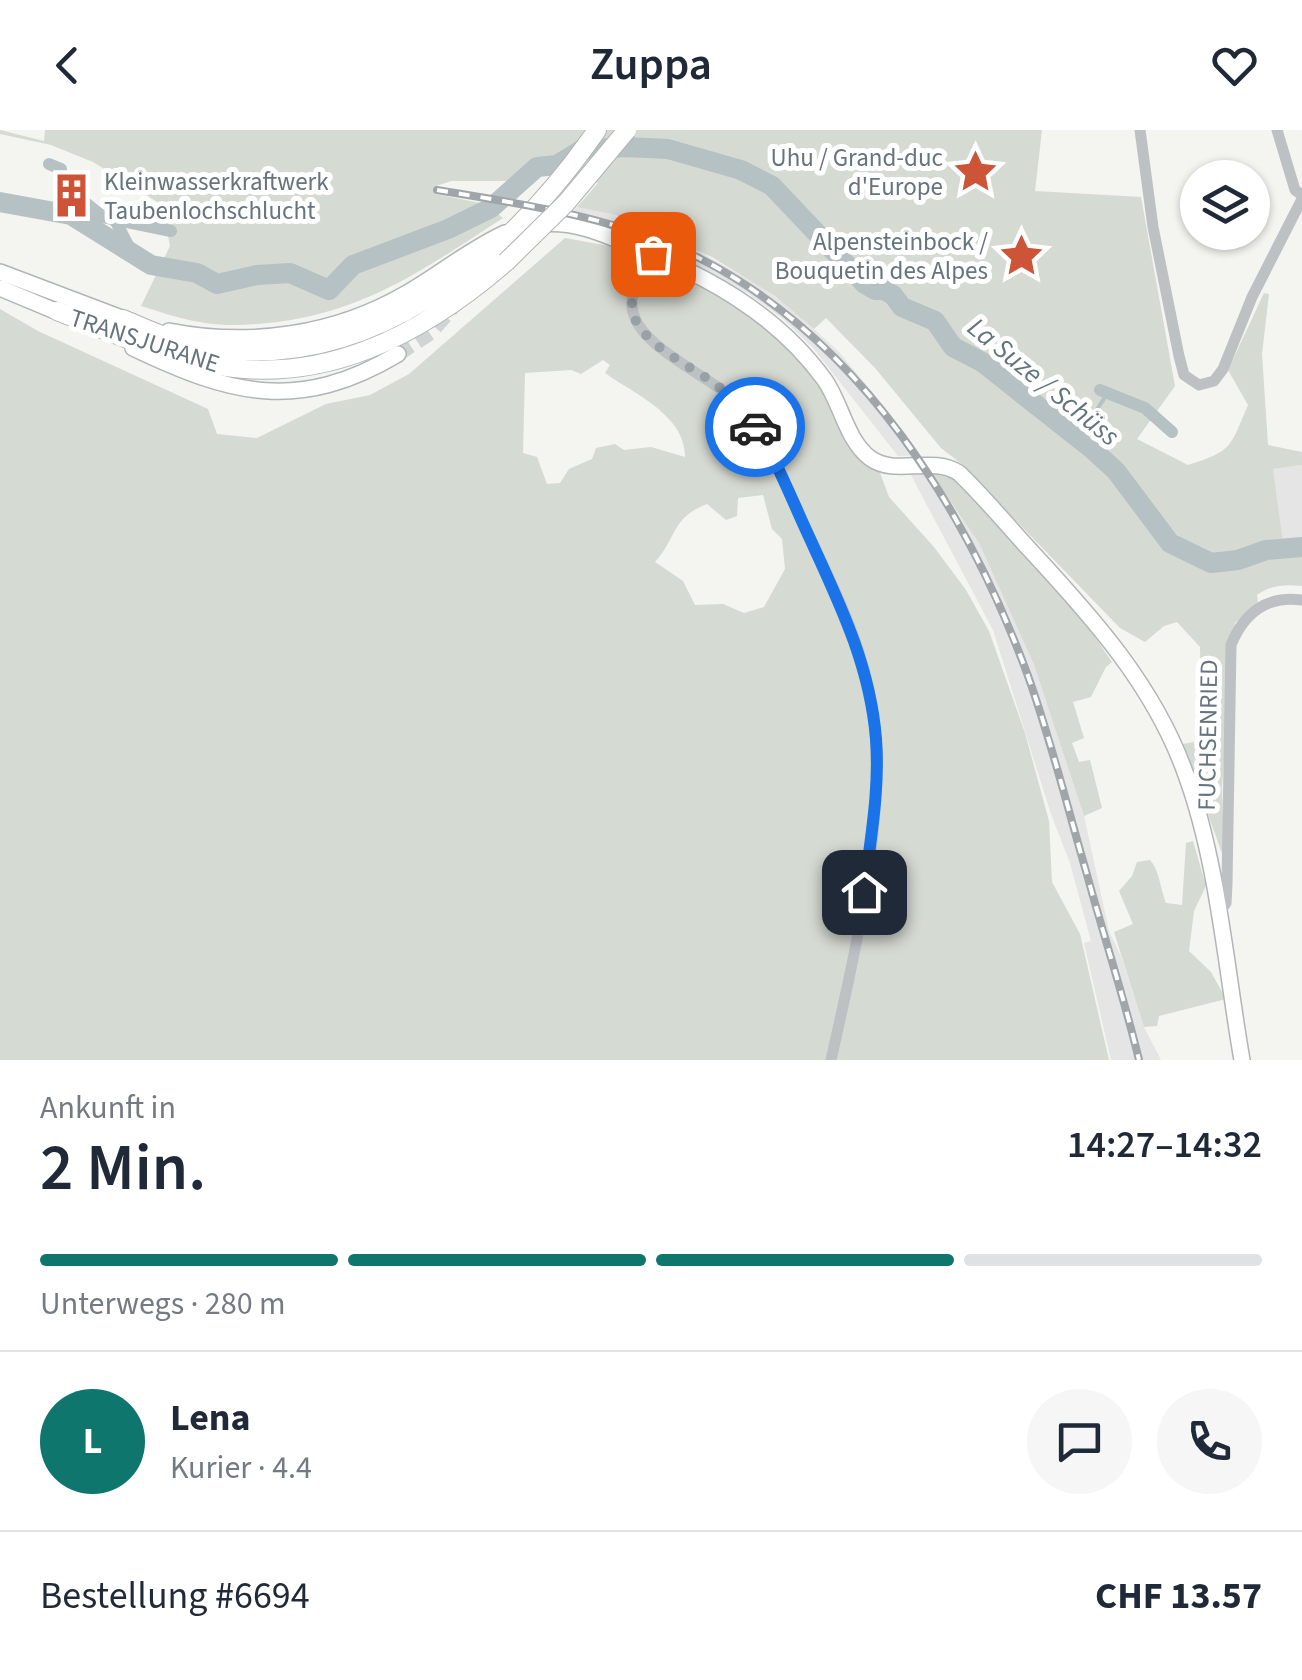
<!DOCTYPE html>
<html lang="de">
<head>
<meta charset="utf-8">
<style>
  :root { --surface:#fff; --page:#f6f6f7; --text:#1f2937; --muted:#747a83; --line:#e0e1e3; --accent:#0f766e }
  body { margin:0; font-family:"Source Sans 3",sans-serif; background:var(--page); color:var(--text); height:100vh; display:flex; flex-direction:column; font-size:38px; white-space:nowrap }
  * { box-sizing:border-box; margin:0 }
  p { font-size:32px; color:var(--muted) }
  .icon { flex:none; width:55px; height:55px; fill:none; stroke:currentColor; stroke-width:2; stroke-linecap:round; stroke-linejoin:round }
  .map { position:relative; height:930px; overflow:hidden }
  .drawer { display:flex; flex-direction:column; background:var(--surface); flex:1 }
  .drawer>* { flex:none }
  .fabs { position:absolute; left:1180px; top:30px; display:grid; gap:20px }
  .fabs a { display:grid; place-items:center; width:90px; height:90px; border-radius:50%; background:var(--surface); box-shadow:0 2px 8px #0004; font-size:50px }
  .pin { position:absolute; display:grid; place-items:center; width:85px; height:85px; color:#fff; margin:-42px; border-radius:20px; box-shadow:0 5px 15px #0006 }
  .courier { position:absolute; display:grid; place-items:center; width:100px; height:100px; margin:-50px; border:8px solid #1a73e8; border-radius:50%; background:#fff; color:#222; box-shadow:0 2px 12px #0007 }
  .head em { font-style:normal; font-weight:600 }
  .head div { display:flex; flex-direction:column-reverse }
  .head { display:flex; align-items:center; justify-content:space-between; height:170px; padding:0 40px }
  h1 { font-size:65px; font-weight:600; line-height:75px }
  .bar { display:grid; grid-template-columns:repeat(4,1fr); gap:15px 10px; align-content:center; height:120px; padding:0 40px }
  .bar i { height:12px; border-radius:8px; background:var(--line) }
  .bar .on { background:var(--accent) }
  .bar p { grid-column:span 4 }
  .line { display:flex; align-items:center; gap:25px; padding:0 40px; border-top:2px solid var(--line) }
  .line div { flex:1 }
  .round { display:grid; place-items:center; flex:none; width:105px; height:105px; border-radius:52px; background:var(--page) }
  header { display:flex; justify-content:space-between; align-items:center; height:130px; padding:0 40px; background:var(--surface); font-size:45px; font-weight:600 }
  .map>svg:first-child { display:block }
  .built { fill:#e4e5e4 }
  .green { fill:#d5dad2; fill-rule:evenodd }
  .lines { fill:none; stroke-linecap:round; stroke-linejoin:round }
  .stream { stroke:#b6c1c4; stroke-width:4 }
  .canal { stroke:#b6c1c4; stroke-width:12 }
  .river { stroke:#b6c1c4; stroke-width:20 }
  .major-tunnel { stroke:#d0d4d4; stroke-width:15; stroke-dasharray:15 8; stroke-linecap:butt }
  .major-casing { stroke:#b1b5b8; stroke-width:18 }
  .highway-casing { stroke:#b0b4b6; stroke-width:20 }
  .minor { stroke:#bdc1c4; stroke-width:11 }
  .major { stroke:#fff; stroke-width:15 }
  .highway { stroke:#fff; stroke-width:18 }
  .rail-casing { stroke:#9fa5a9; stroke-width:8 }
  .rail { stroke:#fff; stroke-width:4; stroke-dasharray:11; stroke-linecap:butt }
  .highway-bridge-casing { stroke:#b0b4b6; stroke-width:20; stroke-linecap:butt }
  .highway-bridge { stroke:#fff; stroke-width:18 }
  .done { stroke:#98a1a6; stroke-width:10; stroke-dasharray:0 18 }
  .route { stroke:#1a73e8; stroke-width:12 }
  .labels { text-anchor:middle; stroke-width:10; stroke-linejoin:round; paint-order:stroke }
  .poi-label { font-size:25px; fill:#66747e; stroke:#fff; text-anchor:end }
  .street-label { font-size:25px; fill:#66747e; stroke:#fff }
  .water-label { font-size:28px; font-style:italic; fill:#62757b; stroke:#fff }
</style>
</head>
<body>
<header><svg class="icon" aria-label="back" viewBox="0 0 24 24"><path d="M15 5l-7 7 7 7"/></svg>Zuppa<svg class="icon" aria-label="heart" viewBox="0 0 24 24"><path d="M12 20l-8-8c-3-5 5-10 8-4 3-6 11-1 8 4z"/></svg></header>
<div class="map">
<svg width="1302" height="930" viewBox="0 0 1302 930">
  <rect width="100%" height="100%" fill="#f4f4f0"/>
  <path class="built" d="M577,77L617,84L682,112L757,154L791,178L839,222L882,274L919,325L898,326L813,218L782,188L749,164L659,116L568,87Z
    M1302,335V408L1283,411L1273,339Z
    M931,343L979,413L1034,535L1084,686L1109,801L1121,826L1144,897L1161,930H1111L1084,813L1091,811L1070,733L1051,684L993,500L911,345Z"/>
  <path class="green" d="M0,0L44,11L45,0H1042L1035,61L1141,67L1175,256L1137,309L1188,335C1233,321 1230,317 1248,275L1228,240L1264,163L1269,164L1262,224L1268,315L1302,322V335L1273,339L1283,411L1302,419V456C1285,454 1271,455 1257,465L1258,472L1235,493L1222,657L1224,729L1183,614L1205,610L1207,578L1201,574L1200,517L1177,492L1164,496L1145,512L1120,498L959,332L941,318L875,238L826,188L814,199L775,166L712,127L617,85L577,77L598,53L557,44L505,51H451L436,56L435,64L485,74L503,88C429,136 367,181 277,192C252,195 225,197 200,192C180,189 161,182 141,176L170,116L162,75L93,32L51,15L0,4Z
    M565,108L653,124L776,195L876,332L889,367L934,417L966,460L989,501L1025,603L1049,691L1052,752L1080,804L1109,930H0V179L38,201L208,279L217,304L257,308L326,274L370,265L409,244ZM603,230L610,235L605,243C635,264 686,286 685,327L651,317L624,320L615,314L596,318L592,329L569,339L560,353L547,354L537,327L523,323L525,243L571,240L581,244ZM763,365L772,399L782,409L785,439L764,477L744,483L723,474L695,475L683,451L655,432C678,406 671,388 707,374L726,390L737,386L738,368Z
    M931,343L953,349L969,361L1086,494L1112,532L1106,537L1091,567L1073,572L1084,608L1072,613L1079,632L1090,630L1102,678L1084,686L1034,535L979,413Z
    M1193,711L1206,756L1194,781L1189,821L1211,842L1226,869L1159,886L1157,896L1144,897L1114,802L1133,794L1119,761L1132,746L1137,732L1150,730C1160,741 1160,759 1166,773L1182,775L1186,713Z"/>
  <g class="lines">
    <path class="stream" d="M1078,309L1107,264"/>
    <path class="canal" d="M49,34L61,39
      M82,70L103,87
      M71,85L103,87L171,101
      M115,90L132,123
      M1100,260L1145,278L1172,302"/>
    <path class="river" d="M0,72L71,85L151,135L197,143L217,154L257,145L290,143L329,160L353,135L448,99L491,78L537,37L557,35L581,20L625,17L668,19L741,40L772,56L865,154L875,160H884L893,165L902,177L935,191L953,217L982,232L1092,319L1116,341L1170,413L1211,433L1238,430L1266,420L1302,417"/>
    <path class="major-tunnel" d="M398,224L430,203L452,178"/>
    <defs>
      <path id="major" d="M542,94C574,91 601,103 630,115C705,145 775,182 824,249C841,272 846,310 870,328C896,347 931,325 959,343C984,367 1007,395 1031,421C1094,489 1155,557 1186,645C1218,732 1226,839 1242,930
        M0,142L132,192
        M0,158L67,186
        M169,201C250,217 335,205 407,163C440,144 470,119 505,103
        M133,218C231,265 299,283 398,224"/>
      <path id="highway" d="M57,181C106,200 157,223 208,234C323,258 423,204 506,132
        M123,189C147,199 170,210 195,215C365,250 506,131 597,0"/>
    </defs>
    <use href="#major" class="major-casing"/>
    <use href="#highway" class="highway-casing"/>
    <path class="minor" d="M1140,0L1153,97L1179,226L1184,245L1199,255L1214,251L1223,239L1252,167L1302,69
      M1277,0L1295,60L1302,65
      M653,124C646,137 637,150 633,165C621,210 704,242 732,268C760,295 775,331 790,365C818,427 853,489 868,555C894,663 855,822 831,930
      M1218,785L1226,773L1227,754L1231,515C1244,483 1267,465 1302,470"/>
    <use href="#major" class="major"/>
    <use href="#highway" class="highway"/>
    <defs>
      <path id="rail" d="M437,60C527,75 617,87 699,128C861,210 967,380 1028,546C1051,610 1067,676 1086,741C1103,804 1124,867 1139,930"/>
    </defs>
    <use href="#rail" class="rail-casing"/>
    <use href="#rail" class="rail"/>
    <defs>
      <path id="highway-bridge" d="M506,132L566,73L627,0"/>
    </defs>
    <use href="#highway-bridge" class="highway-bridge-casing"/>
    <use href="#highway-bridge" class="highway-bridge"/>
  </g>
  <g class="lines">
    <path class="done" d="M653,124C644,139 633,156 632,174C631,211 693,236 719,257C733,269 745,282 755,297"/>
    <path class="route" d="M755,297C776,329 790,365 806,400C837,468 870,533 876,609C880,660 870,711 864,762"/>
  </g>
  <defs>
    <symbol id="sight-bare" viewBox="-9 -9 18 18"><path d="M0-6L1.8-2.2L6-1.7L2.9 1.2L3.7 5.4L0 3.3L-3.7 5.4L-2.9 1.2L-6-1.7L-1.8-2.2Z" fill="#cd5437" stroke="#fff" stroke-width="2.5" paint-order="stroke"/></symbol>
    <symbol id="building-bare" viewBox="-9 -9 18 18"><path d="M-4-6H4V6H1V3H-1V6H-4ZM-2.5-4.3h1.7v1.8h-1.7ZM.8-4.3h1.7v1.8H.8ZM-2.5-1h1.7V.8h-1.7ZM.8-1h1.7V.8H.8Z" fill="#cd5437" stroke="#fff" stroke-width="2.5" paint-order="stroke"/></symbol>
  </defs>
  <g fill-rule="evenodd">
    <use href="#sight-bare" x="944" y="10" width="63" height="63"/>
    <use href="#building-bare" x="40" y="34" width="63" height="63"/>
    <use href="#sight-bare" x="990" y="94" width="63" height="63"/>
  </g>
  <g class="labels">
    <g class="poi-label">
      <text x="943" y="36">Uhu / Grand-duc<tspan x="943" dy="29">d'Europe</tspan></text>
      <text x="104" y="60" text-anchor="start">Kleinwasserkraftwerk<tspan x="104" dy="29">Taubenlochschlucht</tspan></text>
      <text x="988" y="120">Alpensteinbock /<tspan x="988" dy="29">Bouquetin des Alpes</tspan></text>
    </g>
    <g class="street-label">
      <text transform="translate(145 210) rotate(18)" y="9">TRANSJURANE</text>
      <text transform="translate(1207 605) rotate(-89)" y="9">FUCHSENRIED</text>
    </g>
    <g class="water-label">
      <text transform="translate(1044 251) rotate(39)" y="10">La Suze / Schüss</text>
    </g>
  </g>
</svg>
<div class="fabs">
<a><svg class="icon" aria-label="layers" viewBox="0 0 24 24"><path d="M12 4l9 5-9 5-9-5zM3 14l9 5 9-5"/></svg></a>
</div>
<div class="pin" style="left:653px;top:124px;background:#ea580c"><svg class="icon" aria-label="bag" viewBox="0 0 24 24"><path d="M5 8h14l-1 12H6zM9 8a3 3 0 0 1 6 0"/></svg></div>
<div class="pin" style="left:864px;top:762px;background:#1f2937"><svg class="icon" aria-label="home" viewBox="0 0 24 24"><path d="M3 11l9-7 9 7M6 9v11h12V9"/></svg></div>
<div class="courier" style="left:755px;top:297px"><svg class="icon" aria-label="car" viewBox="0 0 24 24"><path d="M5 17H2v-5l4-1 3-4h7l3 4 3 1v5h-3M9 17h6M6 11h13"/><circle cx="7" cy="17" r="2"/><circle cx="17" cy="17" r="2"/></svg></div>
</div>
<section class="drawer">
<div class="head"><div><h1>2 Min.</h1><p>Ankunft in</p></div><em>14:27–14:32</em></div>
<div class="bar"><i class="on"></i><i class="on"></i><i class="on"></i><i></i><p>Unterwegs · 280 m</p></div>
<div class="line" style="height:180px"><b class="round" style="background:var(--accent);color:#fff">L</b><div><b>Lena</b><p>Kurier · 4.4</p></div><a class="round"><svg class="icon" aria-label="chat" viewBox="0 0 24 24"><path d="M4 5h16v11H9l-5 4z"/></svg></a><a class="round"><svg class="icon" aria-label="phone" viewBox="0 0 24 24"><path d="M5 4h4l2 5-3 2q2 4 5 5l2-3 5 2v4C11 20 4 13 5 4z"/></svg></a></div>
<div class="line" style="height:130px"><div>Bestellung #6694</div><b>CHF 13.57</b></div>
</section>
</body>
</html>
